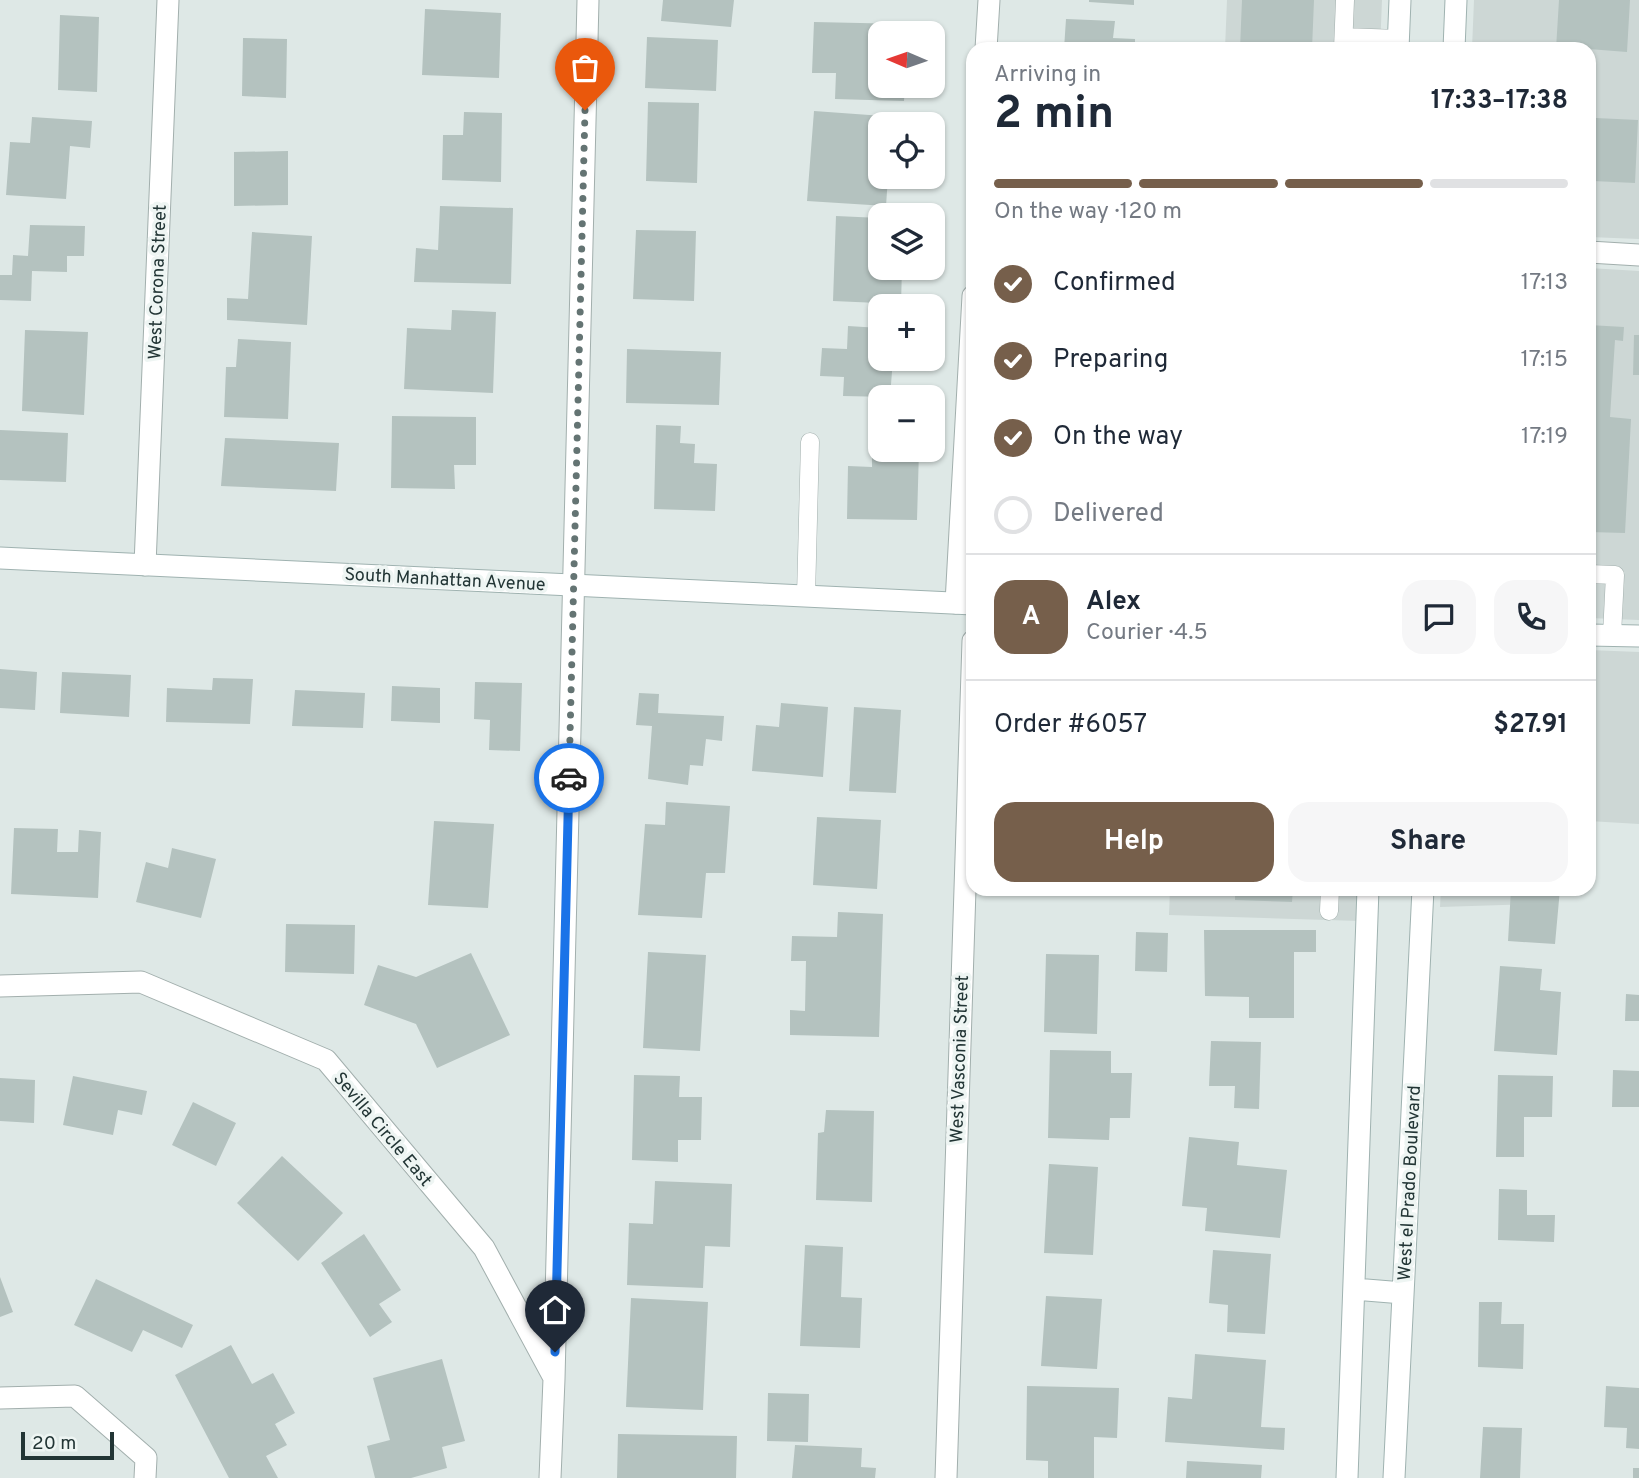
<!DOCTYPE html>
<html lang="en">
<head>
<meta charset="utf-8">
<style>
  :root { --surface:#fff; --page:#f6f6f7; --text:#1f2937; --muted:#747a83; --line:#e0e1e3; --accent:#765f4b }
  body { margin:0; font-family:Overpass,sans-serif; background:var(--page); color:var(--text); height:100vh; display:flex; flex-direction:column; font-size:26px; white-space:nowrap }
  * { box-sizing:border-box; margin:0 }
  p { font-size:23px; color:var(--muted) }
  .icon { flex:none; width:38px; height:38px; fill:none; stroke:currentColor; stroke-width:2; stroke-linecap:round; stroke-linejoin:round }
  .map { position:relative; flex:1; overflow:hidden }
  .side { position:absolute; left:966px; top:42px; width:630px; height:854px; display:flex; flex-direction:column; background:var(--surface); border-radius:21px; box-shadow:0 2px 5px #0004 }
  .side>* { flex:none }
  .needle { width:46px; rotate:272deg }
  .buttons { position:absolute; left:868px; top:21px; display:grid; gap:14px }
  .buttons a { display:grid; place-items:center; width:77px; height:77px; border-radius:14px; background:var(--surface); box-shadow:0 2px 5px #0004; font-size:35px }
  .scale { position:absolute; left:21px; bottom:18px; width:93px; box-sizing:border-box; padding-left:7px; border:4px solid #223535; border-top:0; font-size:19px; line-height:24px; white-space:nowrap; color:#223535; -webkit-text-stroke:5px #eef5f3; paint-order:stroke }
  .pin { position:absolute; display:grid; place-items:center; width:60px; height:60px; color:#fff; margin:-72px -30px; border-radius:50% 50% 50% 0; rotate:-45deg; box-shadow:0 0 7px #0007 }
  .pin .icon { rotate:45deg }
  .courier { position:absolute; display:grid; place-items:center; width:70px; height:70px; margin:-35px; border:5px solid #1a73e8; border-radius:50%; background:#fff; color:#222; box-shadow:0 2px 9px #0007 }
  .overview em { font-style:normal; font-weight:700 }
  .overview div { display:flex; flex-direction:column-reverse }
  .overview { display:flex; align-items:center; justify-content:space-between; height:119px; padding:0 28px }
  h1 { font-size:46px; font-weight:700; line-height:52px }
  .bar { display:grid; grid-template-columns:repeat(4,1fr); gap:10px 7px; align-content:center; height:84px; padding:0 28px }
  .bar i { height:9px; border-radius:5px; background:var(--line) }
  .bar .active { background:var(--accent) }
  .bar p { grid-column:span 4 }
  .line { display:flex; align-items:center; gap:18px; padding:0 28px; border-top:2px solid var(--line) }
  .line div { flex:1 }
  .round { display:grid; place-items:center; flex:none; width:74px; height:74px; border-radius:21px; background:var(--page) }
  ol { padding:0 28px; list-style:none }
  li { display:flex; align-items:center; gap:21px; height:77px }
  li p { margin-inline-start:auto }
  li .icon { padding:7px; border-radius:50%; background:var(--accent); color:#fff; stroke-width:4 }
  li:last-child { color:var(--muted) }
  li i { width:38px; height:38px; border:4px solid var(--line); border-radius:50% }
  .cta { display:flex; gap:14px; margin-top:auto; padding:14px 28px }
  .cta a { flex:1; height:80px; border-radius:21px; background:var(--accent); color:#fff; font-size:28px; font-weight:700; line-height:80px; text-align:center }
  .cta a+a { background:var(--page); color:var(--text) }
  .map>svg:first-child { display:block }
  .built { fill:#cdd7d5 }
  .building { fill:#b4c2bf }
  .lines { fill:none; stroke-linecap:round; stroke-linejoin:round }
  .lane-casing { stroke:#a2afad; stroke-width:19 }
  .street-casing { stroke:#a2afad; stroke-width:23 }
  .secondary-casing { stroke:#9fb2b0; stroke-width:23 }
  .lane { stroke:#fff; stroke-width:18 }
  .street { stroke:#fff; stroke-width:21 }
  .secondary { stroke:#fff; stroke-width:21 }
  .done { stroke:#647473; stroke-width:7; stroke-dasharray:0 12.6 }
  .route { stroke:#1a73e8; stroke-width:9 }
  .labels { text-anchor:middle; stroke-width:7; stroke-linejoin:round; paint-order:stroke }
  .street-label { font-size:18px; fill:#223535; stroke:#eef5f3 }
</style>
</head>
<body>
<div class="map">
<svg width="1639" height="1478" viewBox="0 0 1639 1478">
  <rect width="100%" height="100%" fill="#dee8e6"/>
  <path class="built" d="M1227,0H1382L1380,49H1225Z
    M1474,0H1639V239L1589,237V49H1472Z
    M1589,268L1639,271V620L1589,618Z
    M1589,650L1639,652V824L1589,821Z
    M1170,889H1360V921L1169,915Z
    M1441,889H1533L1531,904L1440,907Z"/>
  <path class="building" d="M663,0H734L731,27L661,21Z
    M1089,0H1134V5L1089,2Z
    M1242,0H1314L1312,49H1240Z
    M1559,0H1630L1627,52L1589,49H1556Z
    M425,9L501,13L499,78L422,75Z
    M60,15L99,17L97,92L58,90Z
    M1066,19L1115,21L1113,38L1135,39V49H1064Z
    M814,22L906,24V33H880V86H905L904,101L835,99L836,73H812Z
    M647,37L718,40L716,91L645,88Z
    M243,38L287,39L286,98L242,96Z
    M648,102L699,103L697,183L646,181Z
    M814,111L897,117L896,124H880V177H888L886,206L807,201Z
    M464,112L502,113L501,182L442,180L443,135H463Z
    M32,117L92,121L90,148L70,146L66,199L6,195L10,142L30,143Z
    M1596,118L1638,120L1635,183L1593,181Z
    M288,151V205L234,206V152Z
    M440,206L513,208L511,284L414,282L416,248L438,250Z
    M836,216L880,218V268H902L901,304L833,301Z
    M30,225L85,226L84,256H67V272L32,271L31,301L0,300V275H12L13,255L28,256Z
    M636,230L696,231L694,301L633,299Z
    M252,232L312,236L307,325L227,320V298L248,299Z
    M452,310L496,312L493,393L404,389L407,328L451,330Z
    M1589,325L1624,327L1623,341L1615,340L1610,417L1631,419L1625,533L1589,532Z
    M848,326L880,328V359H893L890,397L843,396L844,377L820,376L822,348L847,349Z
    M25,330L88,332L84,415L22,411Z
    M1634,335H1639V375H1633Z
    M238,339L291,342L288,419L224,417L226,367H236Z
    M627,349L721,352L719,405L626,403Z
    M392,416L476,417V465H454L455,489L391,488Z
    M656,425L681,426L680,443L695,444L694,463L717,464L715,511L654,509Z
    M0,430L68,433L66,482L0,480Z
    M225,438L339,443L336,491L221,486Z
    M872,440H880V450H919L917,520L847,519L848,466L872,467Z
    M0,669L37,672L35,710L0,708Z
    M62,672L131,675L129,717L60,713Z
    M213,678L253,679L250,724L166,722L167,688L212,690Z
    M475,682L522,683L520,751L489,750L490,720L474,719Z
    M392,686L440,688V723L391,721Z
    M295,690L365,693L363,728L292,726Z
    M639,693L659,694L658,713L724,716L722,741L706,739L703,766L690,765L688,785L648,779L652,726L636,725Z
    M781,703L828,707L823,777L752,771L756,725L779,727Z
    M854,707L901,710L896,793L849,791Z
    M666,802L730,806L725,873H706L702,918L638,915L645,824L665,825Z
    M817,817L881,820L877,889L813,885Z
    M434,821L494,824L488,908L428,905Z
    M14,828L58,829L57,852H78L79,830L101,832L98,898L11,894Z
    M172,848L216,859L201,918L136,902L146,862L168,868Z
    M1235,889H1293L1292,902L1235,900Z
    M1511,889H1560L1555,944L1508,941Z
    M838,912L883,914L879,1037L790,1035V1010L805,1011L806,961H791L792,936L837,937Z
    M286,924L355,925L354,974L285,972Z
    M1204,930H1316V952H1294V1018H1249V997L1205,996Z
    M1136,932L1168,933L1167,972L1135,971Z
    M648,952L706,955L700,1051L643,1048Z
    M471,953L510,1035L437,1068L416,1024L364,1005L378,965L416,977Z
    M1046,954L1099,955L1097,1034L1044,1032Z
    M1500,966L1542,969L1540,990L1561,992L1557,1055L1494,1051Z
    M1626,994L1639,995V1021H1625Z
    M1211,1041L1261,1042L1259,1109L1234,1108L1235,1086H1209Z
    M1050,1050L1111,1051V1073H1132L1130,1118H1110L1109,1140L1048,1138Z
    M1613,1070L1639,1071V1107H1612Z
    M634,1075L680,1076L679,1097H702L701,1140H678V1162L632,1160Z
    M1498,1075L1553,1076L1552,1117H1524V1157H1496Z
    M73,1076L147,1091L142,1115L118,1110L113,1135L63,1125Z
    M0,1078L35,1080L34,1123L0,1121Z
    M193,1102L236,1123L216,1166L172,1145Z
    M826,1110L874,1111L872,1202L816,1200L818,1133L824,1132Z
    M1189,1137L1239,1142L1237,1165L1287,1170L1280,1238L1205,1231L1207,1208L1182,1206Z
    M282,1156L343,1213L298,1261L237,1203Z
    M1049,1164L1098,1167L1093,1255L1044,1253Z
    M655,1181L732,1184L730,1247L705,1246L703,1288L627,1285L629,1223L653,1224Z
    M1499,1189L1527,1190V1215H1555L1554,1242L1498,1240Z
    M364,1234L401,1290L379,1304L392,1322L370,1337L321,1263Z
    M805,1245L843,1247L841,1297L862,1298L860,1348L800,1346Z
    M1213,1250L1271,1254L1265,1334L1227,1332L1228,1305L1209,1303Z
    M0,1277L13,1312L0,1317Z
    M96,1279L193,1325L182,1348L143,1330L132,1352L74,1325Z
    M1046,1296L1102,1299L1097,1369L1041,1366Z
    M631,1298L708,1302L703,1410L626,1407Z
    M1479,1302H1502L1501,1324H1524L1523,1369L1478,1367Z
    M231,1345L252,1384L273,1373L295,1413L275,1424L287,1445L266,1456L278,1478H229L175,1375Z
    M1195,1354L1266,1360L1261,1427L1285,1428L1284,1450L1165,1442L1168,1397L1192,1399Z
    M442,1359L465,1441L442,1447L447,1468L411,1478H375L367,1446L390,1440L373,1378Z
    M1027,1386L1119,1388L1117,1438L1094,1437V1478H1048V1461L1026,1460Z
    M1606,1386L1639,1388V1449L1626,1448L1627,1428L1604,1427Z
    M768,1393L809,1394L808,1442L767,1441Z
    M1483,1427L1522,1428L1520,1478H1480Z
    M618,1434L737,1436L736,1478H617Z
    M795,1445L862,1448L861,1467L876,1468L875,1478H792Z
    M1187,1461L1262,1465L1261,1478H1186Z
    M1633,1468H1639V1478H1633Z"/>
  <g class="lines">
    <defs>
      <path id="lane" d="M1344,37L1398,39
        M1343,49L1345,0
        M1589,574L1615,575L1612,635
        M806,596L810,442
        M1329,911L1330,889"/>
      <path id="street" d="M986,49L989,0
        M1589,252L1639,255
        M145,565L168,0
        M956,603L973,296
        M0,986L141,982L326,1060L484,1248L553,1376
        M0,1398L75,1396L146,1458L145,1478
        M550,1478L554,1379L588,0
        M946,1478L973,641"/>
      <path id="secondary" d="M1398,49L1400,0
        M1454,49L1456,0
        M0,558L973,604
        M1589,635L1639,636
        M1354,1289L1403,1293
        M1347,1478L1368,889
        M1394,1478L1423,889"/>
    </defs>
    <use href="#lane" class="lane-casing"/>
    <use href="#street" class="street-casing"/>
    <use href="#secondary" class="secondary-casing"/>
    <use href="#lane" class="lane"/>
    <use href="#street" class="street"/>
    <use href="#secondary" class="secondary"/>
  </g>
  <g class="lines">
    <path class="done" d="M569,778L585,110"/>
    <path class="route" d="M555,1352L569,778"/>
  </g>
  <g class="labels">
    <g class="street-label">
      <text transform="translate(157 282) rotate(-88)" y="6">West Corona Street</text>
      <text transform="translate(445 579) rotate(3)" y="6">South Manhattan Avenue</text>
      <text transform="translate(959 1059) rotate(-88)" y="6">West Vasconia Street</text>
      <text transform="translate(383 1129) rotate(50)" y="6">Sevilla Circle East</text>
      <text transform="translate(1409 1183) rotate(-87)" y="6">West el Prado Boulevard</text>
    </g>
  </g>
</svg>
<div class="buttons">
<a><svg class="needle" viewBox="-14 -14 28 28"><path d="M0-13l5 13h-10z" fill="#e53935"/><path d="M0 13l5-13h-10z" fill="#747a83"/></svg></a>
<a><svg class="icon" aria-label="locate" viewBox="0 0 24 24"><circle cx="12" cy="12" r="6"/><path d="M12 2v4M12 18v4M2 12h4M18 12h4"/></svg></a>
<a><svg class="icon" aria-label="layers" viewBox="0 0 24 24"><path d="M12 4l9 5-9 5-9-5zM3 14l9 5 9-5"/></svg></a>
<a>+</a>
<a>−</a>
</div>
<div class="scale">20 m</div>
<div class="pin" style="left:585px;top:110px;background:#ea580c"><svg class="icon" aria-label="bag" viewBox="0 0 24 24"><path d="M5 8h14l-1 12H6zM9 8a3 3 0 0 1 6 0"/></svg></div>
<div class="pin" style="left:555px;top:1352px;background:#1f2937"><svg class="icon" aria-label="home" viewBox="0 0 24 24"><path d="M3 11l9-7 9 7M6 9v11h12V9"/></svg></div>
<div class="courier" style="left:569px;top:778px"><svg class="icon" aria-label="car" viewBox="0 0 24 24"><path d="M5 17H2v-5l4-1 3-4h7l3 4 3 1v5h-3M9 17h6M6 11h13"/><circle cx="7" cy="17" r="2"/><circle cx="17" cy="17" r="2"/></svg></div>
<section class="side">
<div class="overview"><div><h1>2 min</h1><p>Arriving in</p></div><em>17:33–17:38</em></div>
<div class="bar"><i class="active"></i><i class="active"></i><i class="active"></i><i></i><p>On the way · 120 m</p></div>
<ol>
<li><svg class="icon" aria-label="check" viewBox="0 0 24 24"><path d="M5 12l5 5 9-10"/></svg>Confirmed<p>17:13</p></li>
<li><svg class="icon" aria-label="check" viewBox="0 0 24 24"><path d="M5 12l5 5 9-10"/></svg>Preparing<p>17:15</p></li>
<li><svg class="icon" aria-label="check" viewBox="0 0 24 24"><path d="M5 12l5 5 9-10"/></svg>On the way<p>17:19</p></li>
<li><i></i>Delivered</li>
</ol>
<div class="line" style="height:126px"><b class="round" style="background:var(--accent);color:#fff">A</b><div><b>Alex</b><p>Courier · 4.5</p></div><a class="round"><svg class="icon" aria-label="chat" viewBox="0 0 24 24"><path d="M4 5h16v11H9l-5 4z"/></svg></a><a class="round"><svg class="icon" aria-label="phone" viewBox="0 0 24 24"><path d="M5 4h4l2 5-3 2q2 4 5 5l2-3 5 2v4C11 20 4 13 5 4z"/></svg></a></div>
<div class="line" style="height:91px"><div>Order #6057</div><b>$27.91</b></div>
<div class="cta"><a>Help</a><a>Share</a></div>
</section>
</div>
</body>
</html>
